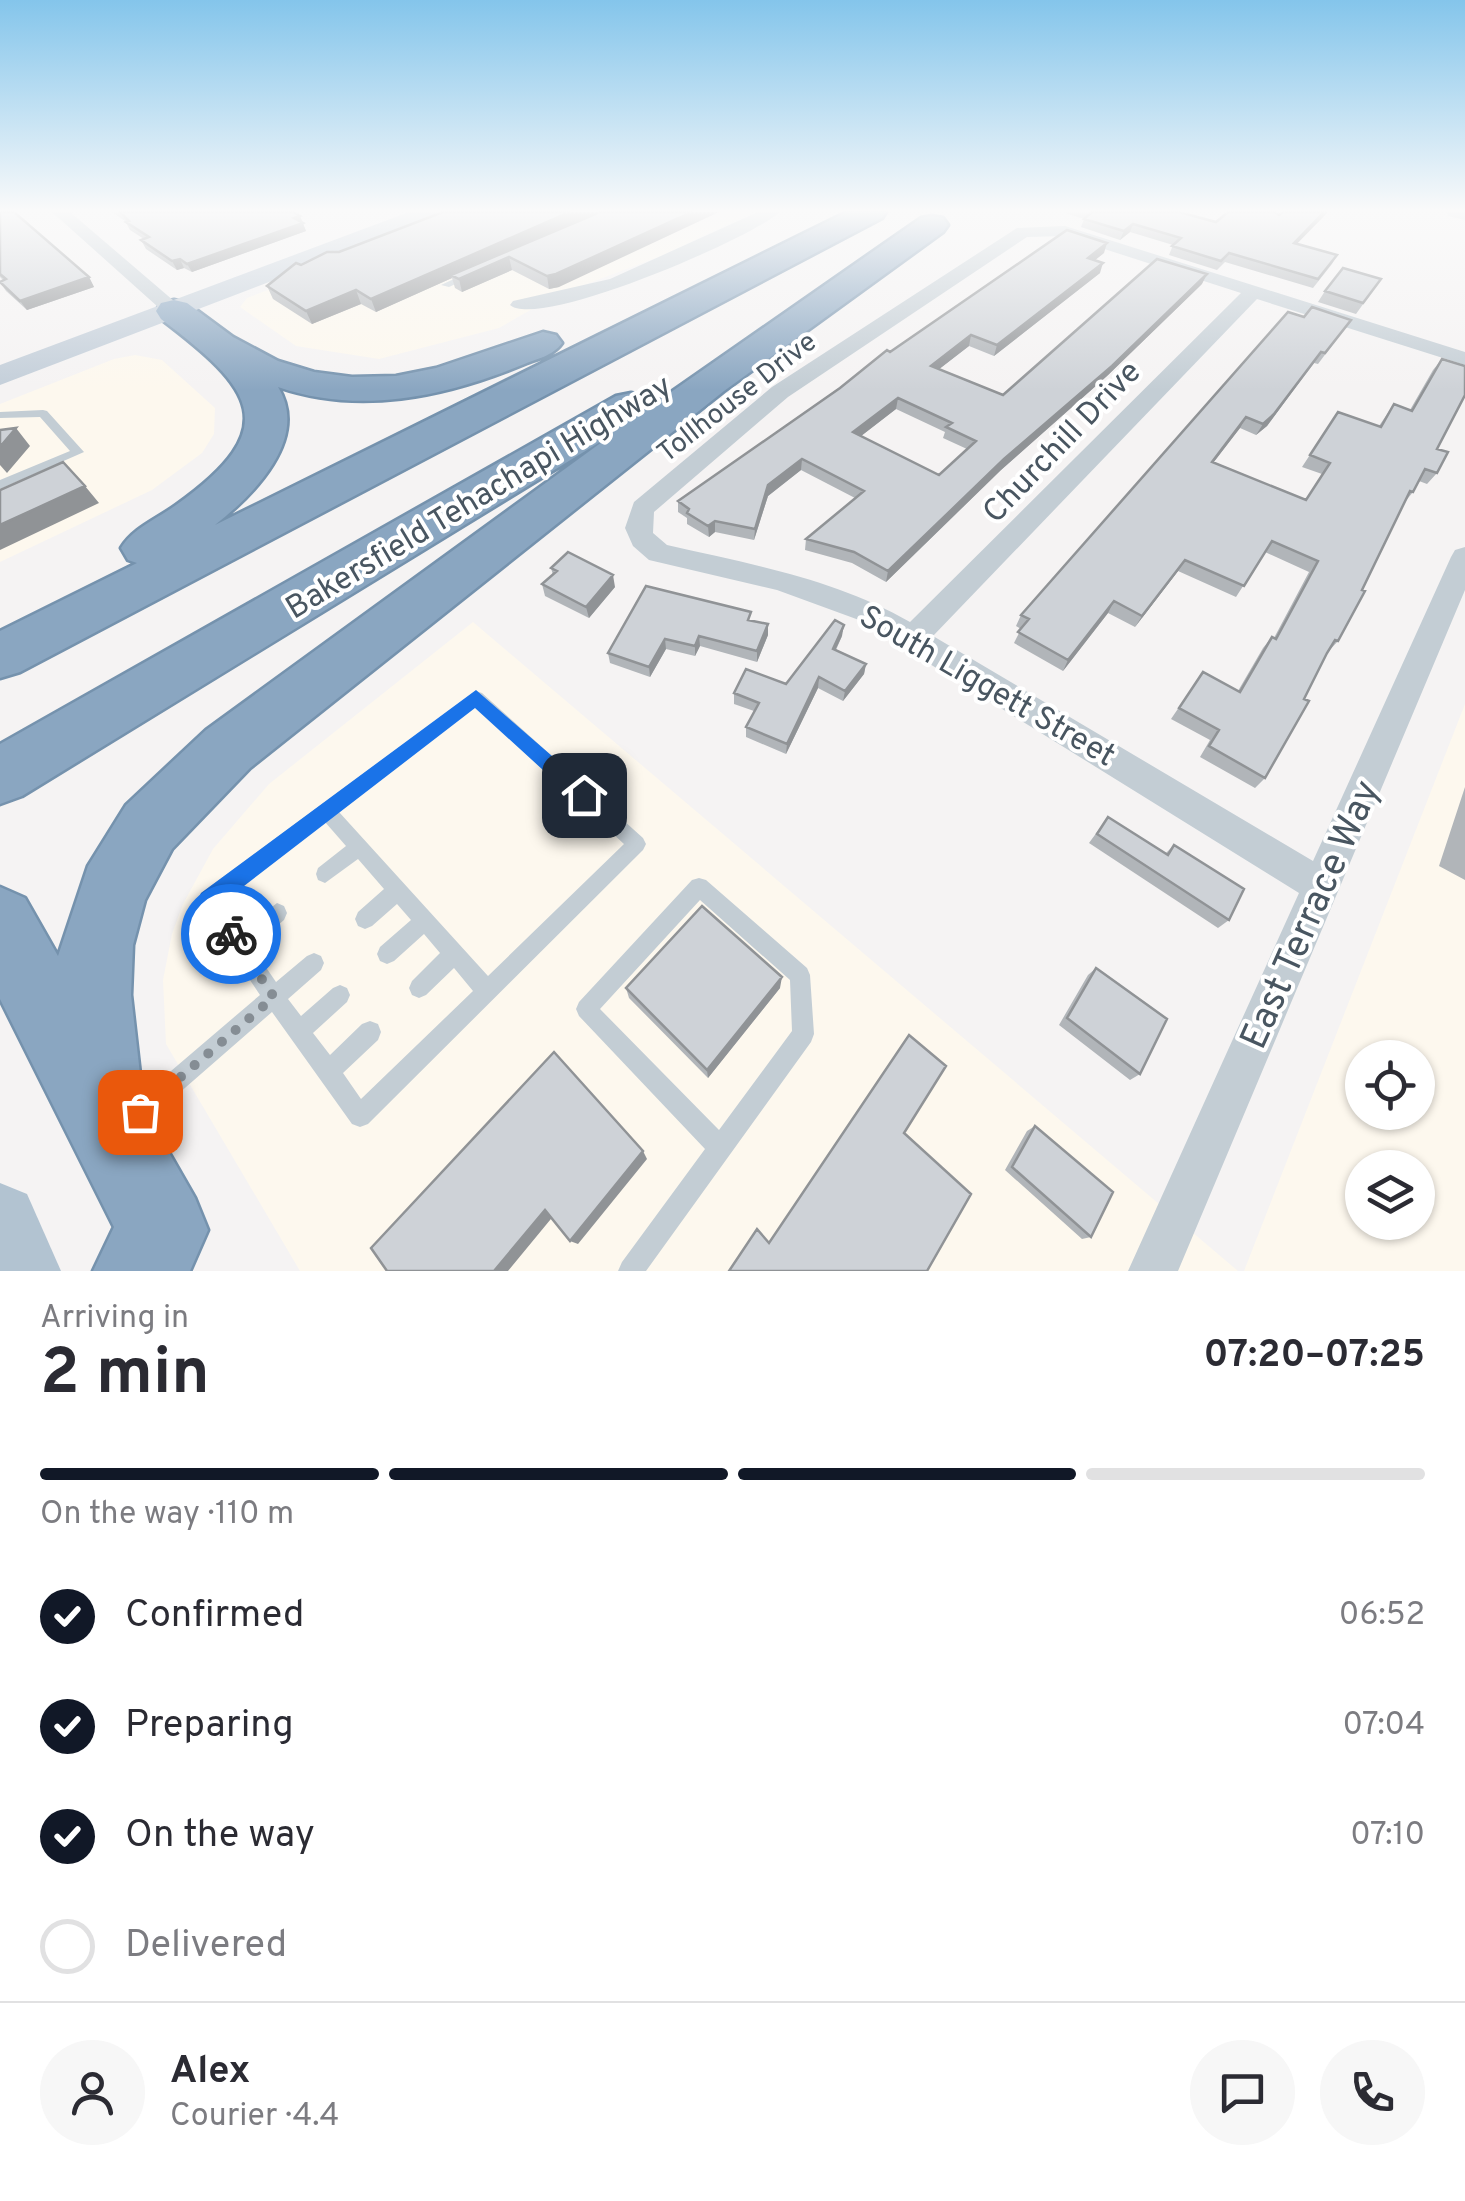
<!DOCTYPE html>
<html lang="en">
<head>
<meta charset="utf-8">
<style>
  :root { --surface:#fff; --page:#f7f7f7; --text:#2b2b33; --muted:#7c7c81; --line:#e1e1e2; --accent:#111827 }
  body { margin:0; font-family:Overpass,sans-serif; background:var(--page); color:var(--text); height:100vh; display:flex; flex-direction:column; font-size:38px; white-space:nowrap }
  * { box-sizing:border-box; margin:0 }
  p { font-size:32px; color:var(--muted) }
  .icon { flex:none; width:55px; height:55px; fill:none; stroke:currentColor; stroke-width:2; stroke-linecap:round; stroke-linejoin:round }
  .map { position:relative; height:1271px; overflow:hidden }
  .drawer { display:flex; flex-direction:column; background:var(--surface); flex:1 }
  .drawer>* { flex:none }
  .buttons { position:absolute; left:1345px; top:1040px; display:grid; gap:20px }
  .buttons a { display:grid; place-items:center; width:90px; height:90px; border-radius:50%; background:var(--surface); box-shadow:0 2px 8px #0004; font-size:50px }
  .pin { position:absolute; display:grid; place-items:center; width:85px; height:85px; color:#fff; margin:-42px; border-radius:20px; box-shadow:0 5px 15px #0006 }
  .courier { position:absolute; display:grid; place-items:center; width:100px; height:100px; margin:-50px; border:8px solid #1a73e8; border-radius:50%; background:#fff; color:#222; box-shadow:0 2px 12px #0007 }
  .overview em { font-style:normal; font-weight:700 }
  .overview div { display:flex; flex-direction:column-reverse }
  .overview { display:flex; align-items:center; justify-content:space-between; height:170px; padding:0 40px }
  h1 { font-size:65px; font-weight:700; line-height:75px }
  .bar { display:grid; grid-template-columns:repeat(4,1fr); gap:15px 10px; align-content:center; height:120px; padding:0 40px }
  .bar i { height:12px; border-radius:8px; background:var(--line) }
  .bar .selected { background:var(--accent) }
  .bar p { grid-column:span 4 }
  .line { display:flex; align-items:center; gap:25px; padding:0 40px; border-top:2px solid var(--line) }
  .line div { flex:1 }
  .round { display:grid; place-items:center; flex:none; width:105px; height:105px; border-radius:52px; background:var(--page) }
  ol { padding:0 40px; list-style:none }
  li { display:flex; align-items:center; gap:30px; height:110px }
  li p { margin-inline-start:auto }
  li .icon { padding:10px; border-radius:50%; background:var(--accent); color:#fff; stroke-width:4 }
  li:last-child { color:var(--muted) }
  li i { width:55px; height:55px; border:5px solid var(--line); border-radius:50% }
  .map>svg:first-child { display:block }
  .commercial { fill:#fdf8ee; fill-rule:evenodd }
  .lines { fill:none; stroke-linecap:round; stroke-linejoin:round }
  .highway-casing { stroke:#7592ad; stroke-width:5 }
  .lane { fill:#c3cdd4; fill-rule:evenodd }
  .street { fill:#c3cdd4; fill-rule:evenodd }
  .secondary { fill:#c3ced9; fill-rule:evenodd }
  .primary { fill:#b2c3d1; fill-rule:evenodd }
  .highway { fill:#8aa6c1; fill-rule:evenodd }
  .wall { fill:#b1b5b9; fill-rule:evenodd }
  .shaded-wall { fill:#909396 }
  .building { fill:#ced2d7; stroke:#909396; stroke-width:2.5; fill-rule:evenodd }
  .route { fill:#1a73e8 }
  .done { stroke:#858d94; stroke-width:10; stroke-dasharray:0 18 }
  .labels { text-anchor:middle; stroke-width:8; stroke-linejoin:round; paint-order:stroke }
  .far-street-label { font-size:28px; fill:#495661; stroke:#fff }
  .street-label { font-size:32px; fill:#495661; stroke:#fff }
  .near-street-label { font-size:38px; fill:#495661; stroke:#fff }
</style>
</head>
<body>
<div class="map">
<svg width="1465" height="1271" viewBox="0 0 1465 1271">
  <rect width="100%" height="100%" fill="#f5f3f3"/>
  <path class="commercial" d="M471,212H753L661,256L555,296L499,328L379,359L296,346L240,307L247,298Z
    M135,355L162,360L215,408L214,434L202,453L152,490L0,562V404L114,359Z
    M473,622L1238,1271H300L166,1044L163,980L172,934L183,904L213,849L269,784Z
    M1465,704V1271H1244ZM1362,1058H1418V1112H1362ZM1362,1168H1418V1222H1362Z"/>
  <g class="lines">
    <defs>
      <path id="highway" d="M847,212H886L882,218L20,672L0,678V631L137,563L128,560L121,548C133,528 157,519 176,505C286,427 252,388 161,319L156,311L161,303L174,300L187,303L233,337L278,361L314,372L352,377L396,376L436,368L543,332L556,335L562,343C553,356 536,359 522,365C444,397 359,415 278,387C310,439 253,495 215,525Z
        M932,216L943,218L948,225L943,232L724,391L250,768L172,849L145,900L133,945L131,995L144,1109L195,1198L208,1230L190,1271H93L114,1227L0,999V887L25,898L58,956L88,866L126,805L206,730L613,434L22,796L0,804V744L616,396L631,393L646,396L651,406L921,218Z"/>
    </defs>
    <use href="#highway" class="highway-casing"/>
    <path class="lane" d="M469,272L477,274L449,287L441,285Z
      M43,410L47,411L84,452L0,489V480L70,451L40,417L0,418V412Z
      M476,691L482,693L643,838L646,844L643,850L368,1124L360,1127L352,1124L272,1012L139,1128L131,1131L123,1128L120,1120L123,1112L260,995L201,907L198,900L201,893ZM475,707L624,844L488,976L339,812ZM325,822L346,846L318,868L316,874L318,880L325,883L358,859L384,889L358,912L355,919L358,926L365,929L372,926L397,904L411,920L380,947L377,954L380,961L387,964L394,961L424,934L440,953L412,981L409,988L412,995L419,998L426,995L454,968L473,991L361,1099L343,1073L378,1040L381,1032L378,1024L370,1021L362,1024L330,1055L313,1033L347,1002L350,995L347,988L340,985L333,988L301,1016L288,999L321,970L324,963L321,956L314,953L307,956L276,982L252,947L284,920L287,913L284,906L277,903L241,931L221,902Z
      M699,878L706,880L807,968L810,975L814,1034L811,1042L646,1271H618L622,1262L705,1149L579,1016L576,1009L579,1002L692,880ZM700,900L790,980L792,1031L719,1130L600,1009Z"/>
    <path class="street" d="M52,212H70L181,307V315H167Z
      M758,212H780C750,239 539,330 510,305L513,301L610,279Z
      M1446,212H1465V220L1448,216Z
      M1065,226L1465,352V365L1257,299L933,636L1313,861L1451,557L1455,550L1465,547V590L1178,1271H1128L1299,893L859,620L777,590L649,560L633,546L625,528L634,502L772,387L1017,228ZM1064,236L1241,293L910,622C836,579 750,564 667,545L653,533L654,512L788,397L1027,237Z"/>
    <path class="secondary" d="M409,212H443L439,217L0,385V365Z"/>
    <path class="primary" d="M0,1183L27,1194L61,1271H0Z"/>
    <use href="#highway" class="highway"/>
  </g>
  <path class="wall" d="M0,212L89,277L94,287L27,310L6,291L0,282L3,280L0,277Z
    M112,212H293L300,216L306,231L192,272L184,268L177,270L146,249L141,240L144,239L130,230L125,221Z
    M600,212L559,287L549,289L512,270L462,292L455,288L452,278L376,312L361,304L312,324L273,299L267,286L301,265L339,252Z
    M1062,212H1179L1337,255L1332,264L1313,288L1225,262L1217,270L1169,255L1173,245L1130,232L1120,240L1081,227L1084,219Z
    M1104,253L1095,260L1100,273L994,356L969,346L939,369L1003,395L1202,284L1107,376L1001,470L886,582L852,563L805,550L806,539L855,498L801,470L768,496L754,540L715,532L709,537L687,524V518L678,512V501L890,352ZM896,409L945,432L943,438L967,449L939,475L861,436Z
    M1381,279L1356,314L1318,302L1325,291Z
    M1304,317L1351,320L1318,364L1314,363L1267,426L1256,435L1240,428L1214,462L1306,500L1322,474L1302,467L1338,412L1379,426L1394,404L1410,410L1433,370L1442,359L1437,473L1427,484L1419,481L1413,492L1404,503L1338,641L1327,653L1265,778L1255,788L1200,757L1210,740L1171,719L1203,672L1238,691L1263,648L1272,637L1274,638L1309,572L1265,552L1236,597L1178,571L1135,627L1108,613L1063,671L1014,643L1021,629L1016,626L1021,615Z
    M551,568L615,587L589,618L545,596L542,584L553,575Z
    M646,586L751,621L768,635L757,662L700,646L695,656L666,649L650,677L610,663L608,653Z
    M842,636L836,650L866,664L864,674L843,701L818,688L786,754L746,737V727L754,711L734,704V693L786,684Z
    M1465,787V880L1439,866Z
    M1108,817L1166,853L1174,845L1229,920L1218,928L1089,843Z
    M1096,968L1140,1074L1130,1080L1059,1025L1088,975Z
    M626,988H780L708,1078L629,998Z
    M1035,1126L1091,1237L1082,1239L1005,1170L1027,1131Z"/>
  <path class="shaded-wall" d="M570,212H600L451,275L452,278L376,312L371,299Z
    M692,212H719L559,287L549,289L547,276Z
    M1324,212H1328L1289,252L1294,243Z
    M300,216L306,231L192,272L187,264Z
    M1133,224L1130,232L1120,240L1124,231Z
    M1107,243L1104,253L1085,268L1088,258Z
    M509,257L512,270L462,292L459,279Z
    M180,259L184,268L177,270L172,261Z
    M1103,263L1100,273L994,356L997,345Z
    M1207,274L1202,284L1107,376L1001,470L886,582L888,571L1004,459Z
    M89,277L94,287L27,310L20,301Z
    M356,290L361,304L312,324L306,311Z
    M971,335L969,346L929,377L931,366Z
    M1321,352L1267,426L1256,435L1263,424Z
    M898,398L896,409L852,443L853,432Z
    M1246,417L1240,428L1205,473L1212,462Z
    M16,428L30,446L7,473L0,465V447Z
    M802,459L801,470L768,496L754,540L755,529L768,485Z
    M85,486L99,503L0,550V525Z
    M715,521V532L709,537L708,526Z
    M1185,560L1178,571L1135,627L1142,616Z
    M613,575L615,587L589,618L586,607Z
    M1114,601L1108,613L1063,671L1068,660Z
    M768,624V635L757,662V651Z
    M844,625L842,636L831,659L833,649Z
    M699,636L700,646L695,656V646Z
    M665,639L666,649L650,677L649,667Z
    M866,664L864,674L843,701L845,691Z
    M819,677L818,688L786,754L787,744Z
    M782,977L780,988L708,1078L707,1070Z
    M643,1151L647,1159L578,1244L570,1241Z
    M545,1210L555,1214L508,1271H494Z"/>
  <path class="building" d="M0,212H14L89,277L20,301L0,282L6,279L0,274Z
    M120,212H293L300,216L294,218L303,223L187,264L180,259L172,261L141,240L149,237L126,222L129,221Z
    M443,212H570L371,299L356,290L306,311L267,286L296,263L301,265L327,252H339Z
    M600,212H692L556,274L547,276L509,257L459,279L451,275Z
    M1092,212H1179L1216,222L1228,212H1275L1279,215L1283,212H1324L1294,243L1337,255L1318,279L1229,253L1221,261L1172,246L1181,238L1133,224L1124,231L1084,219Z
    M1067,230L1107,243L1088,258L1103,263L997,345L971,335L931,366L1003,395L1157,259L1207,274L1112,366L1004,459L888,571L854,552L806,539L864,491L802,459L768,485L755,529L715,521L708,526L687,513L689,509L678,501L840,388L887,350L890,352ZM898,398L952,423L946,427L976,441L939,475L853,432Z
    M1343,268L1381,279L1363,303L1325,291Z
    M1312,307L1351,320L1325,353L1321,352L1274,414L1263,424L1246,417L1212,462L1306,500L1330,463L1310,455L1338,412L1381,427L1394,404L1412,411L1442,359L1465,366V395L1437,449L1448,452L1437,473L1425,469L1413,492L1410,491L1362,590L1365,591L1338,641L1335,640L1327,653L1304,699L1309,701L1265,778L1209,746L1219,730L1179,708L1203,672L1240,692L1272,637L1276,639L1318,561L1272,541L1244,586L1185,560L1142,616L1114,601L1068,660L1018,632L1029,619L1021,615L1288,312L1304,317Z
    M16,428L0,447V430Z
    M63,462L85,486L0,525V490Z
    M568,552L613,575L586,607L542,584L557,571L551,568Z
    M646,586L751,612L748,620L768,624L757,651L699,636L695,646L665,639L649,667L608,653Z
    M835,620L844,625L833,649L866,664L845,691L819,677L787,744L746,727L759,703L734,693L746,669L786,684Z
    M1108,817L1168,855L1174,845L1244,889L1229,920L1097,834Z
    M702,906L782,977L707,1070L626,988Z
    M1096,968L1167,1019L1140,1074L1067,1018Z
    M909,1035L946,1066L904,1133L971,1194L927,1271H729L757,1229L769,1243Z
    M554,1052L643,1151L570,1241L545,1210L494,1271H387L371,1248Z
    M1035,1126L1113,1192L1091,1237L1012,1167Z"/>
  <linearGradient id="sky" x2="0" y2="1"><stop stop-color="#84c5eb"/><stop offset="0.54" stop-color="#fafafa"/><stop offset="1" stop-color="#fafafa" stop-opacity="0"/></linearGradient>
  <rect width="1465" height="390" fill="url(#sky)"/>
  <path class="route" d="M476,690L590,789V801H577L475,708L222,903L242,934L239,941L231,944C217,938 204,915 198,900L201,893Z"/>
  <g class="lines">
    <path class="done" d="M140,1112L274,997L231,934"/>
  </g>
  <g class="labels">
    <g class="far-street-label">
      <text transform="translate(736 396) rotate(-38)" y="10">Tollhouse Drive</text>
    </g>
    <g class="street-label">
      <text transform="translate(1061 441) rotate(-46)" y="11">Churchill Drive</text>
      <text transform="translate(478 496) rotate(-31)" y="11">Bakersfield Tehachapi Highway</text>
      <text transform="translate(988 685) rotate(30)" y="11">South Liggett Street</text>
    </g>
    <g class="near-street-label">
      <text transform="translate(1309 914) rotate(-66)" y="13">East Terrace Way</text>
    </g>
  </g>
</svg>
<div class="buttons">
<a><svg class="icon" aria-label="locate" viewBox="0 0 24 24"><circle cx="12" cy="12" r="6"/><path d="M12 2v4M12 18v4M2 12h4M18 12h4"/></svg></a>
<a><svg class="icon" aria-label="layers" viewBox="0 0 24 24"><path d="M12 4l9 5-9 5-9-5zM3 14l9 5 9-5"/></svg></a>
</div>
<div class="pin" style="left:140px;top:1112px;background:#ea580c"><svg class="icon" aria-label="bag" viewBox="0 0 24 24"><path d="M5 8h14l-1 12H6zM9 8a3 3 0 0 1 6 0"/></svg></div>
<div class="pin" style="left:584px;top:795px;background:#1f2937"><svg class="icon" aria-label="home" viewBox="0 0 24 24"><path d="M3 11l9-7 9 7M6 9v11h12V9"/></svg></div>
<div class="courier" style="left:231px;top:934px"><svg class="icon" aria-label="bike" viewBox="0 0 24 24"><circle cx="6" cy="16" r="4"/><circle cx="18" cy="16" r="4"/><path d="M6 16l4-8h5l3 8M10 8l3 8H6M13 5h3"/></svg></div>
</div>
<section class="drawer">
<div class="overview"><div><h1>2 min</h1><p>Arriving in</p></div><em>07:20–07:25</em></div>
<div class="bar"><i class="selected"></i><i class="selected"></i><i class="selected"></i><i></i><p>On the way · 110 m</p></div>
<ol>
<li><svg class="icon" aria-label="check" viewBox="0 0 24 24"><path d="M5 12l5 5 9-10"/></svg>Confirmed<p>06:52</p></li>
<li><svg class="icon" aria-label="check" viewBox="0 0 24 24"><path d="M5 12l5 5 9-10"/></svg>Preparing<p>07:04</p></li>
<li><svg class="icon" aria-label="check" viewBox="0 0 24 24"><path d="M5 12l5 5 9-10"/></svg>On the way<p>07:10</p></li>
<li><i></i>Delivered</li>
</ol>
<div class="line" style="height:180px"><a class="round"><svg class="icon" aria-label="person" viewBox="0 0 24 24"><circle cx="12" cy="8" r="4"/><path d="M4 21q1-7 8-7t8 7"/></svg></a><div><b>Alex</b><p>Courier · 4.4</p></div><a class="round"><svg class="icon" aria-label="chat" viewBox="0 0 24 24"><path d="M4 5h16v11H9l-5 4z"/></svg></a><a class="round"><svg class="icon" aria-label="phone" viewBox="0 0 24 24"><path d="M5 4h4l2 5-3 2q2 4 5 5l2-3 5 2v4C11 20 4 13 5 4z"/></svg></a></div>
</section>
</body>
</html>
